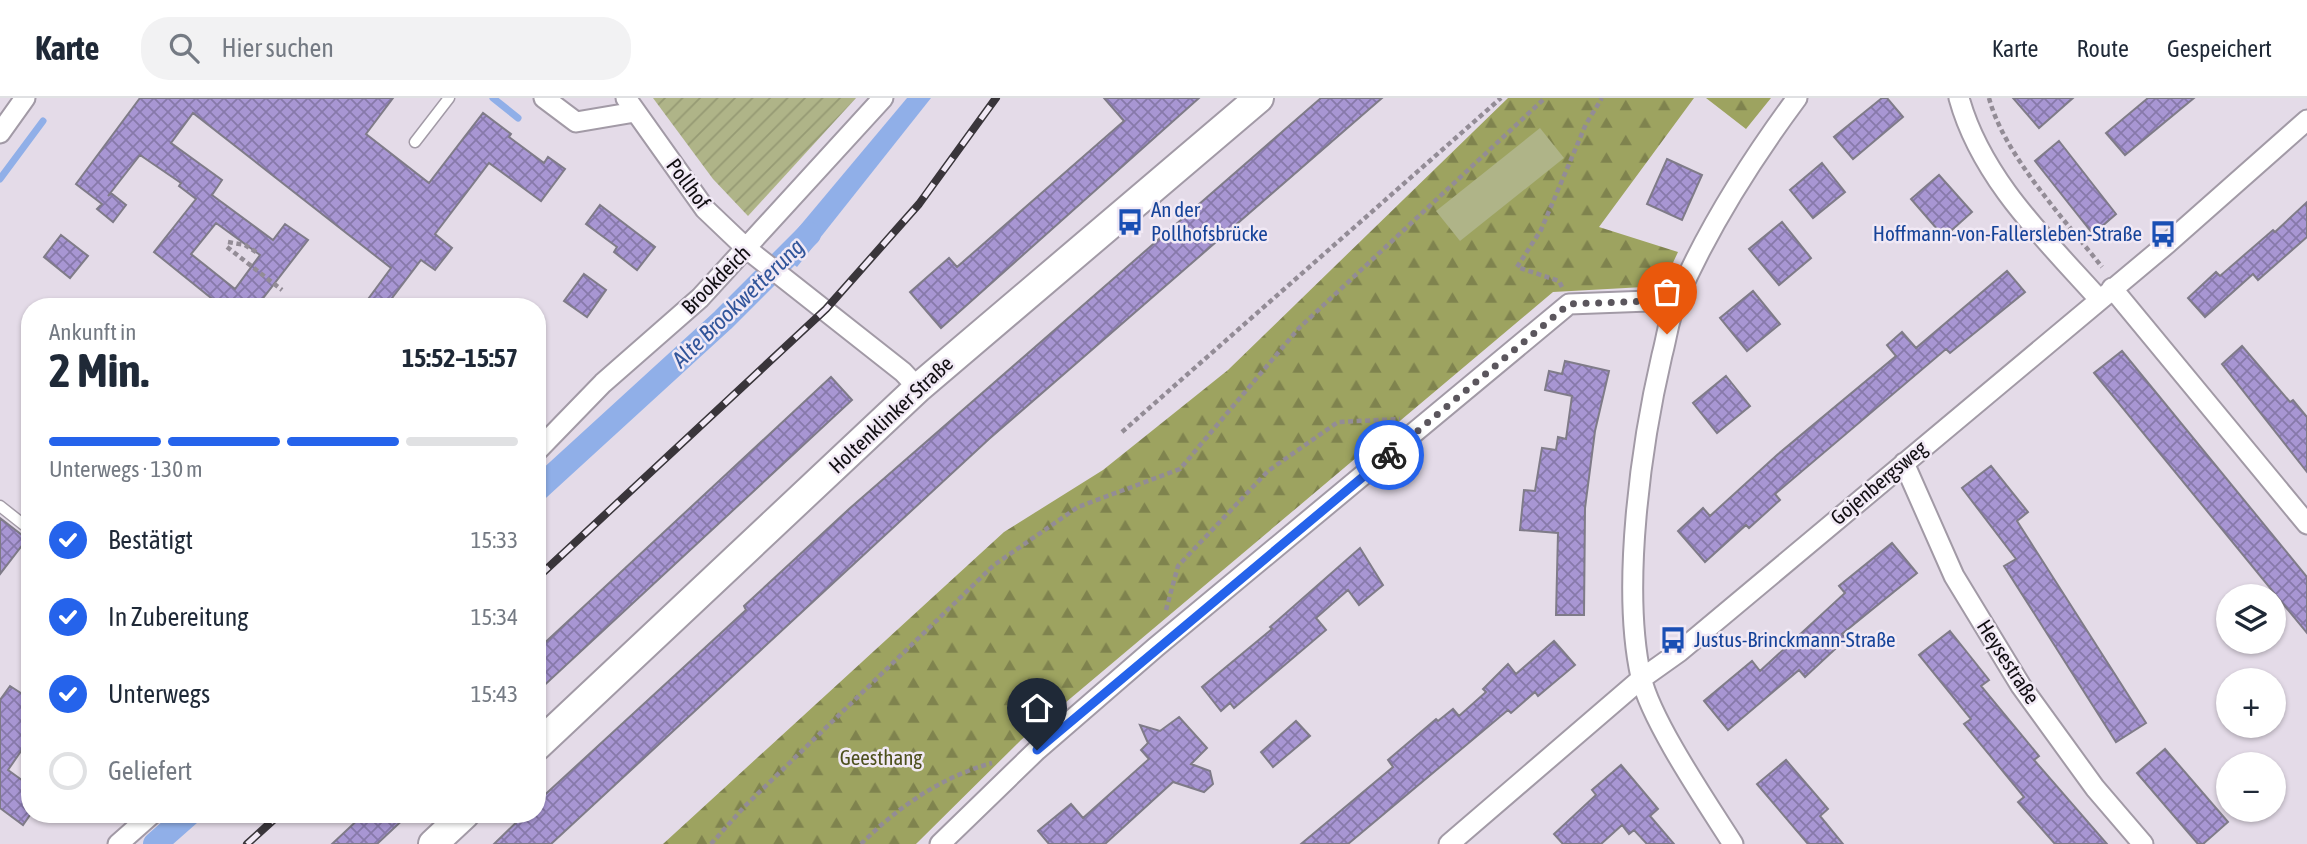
<!DOCTYPE html>
<html lang="de">
<head>
<meta charset="utf-8">
<style>
  :root { --surface:#fff; --page:#f2f2f3; --text:#1f2937; --muted:#747a83; --line:#e0e1e3; --accent:#2563eb }
  body { margin:0; font-family:"Asap Condensed",sans-serif; background:var(--page); color:var(--text); height:100vh; display:flex; flex-direction:column; font-size:26px; white-space:nowrap }
  * { box-sizing:border-box; margin:0 }
  p { font-size:23px; color:var(--muted) }
  .icon { flex:none; width:38px; height:38px; fill:none; stroke:currentColor; stroke-width:2; stroke-linecap:round; stroke-linejoin:round }
  .map { position:relative; flex:1; overflow:hidden }
  .panel { position:absolute; left:21px; top:200px; width:525px; height:525px; display:flex; flex-direction:column; background:var(--surface); border-radius:28px; box-shadow:0 2px 5px #0004 }
  .panel>* { flex:none }
  .tools { position:absolute; left:2216px; top:486px; display:grid; gap:14px }
  .tools a { display:grid; place-items:center; width:70px; height:70px; border-radius:50%; background:var(--surface); box-shadow:0 2px 5px #0004; font-size:35px }
  .pin { position:absolute; display:grid; place-items:center; width:60px; height:60px; color:#fff; margin:-72px -30px; border-radius:50% 50% 50% 0; rotate:-45deg; box-shadow:0 0 7px #0007 }
  .pin .icon { rotate:45deg }
  .courier { position:absolute; display:grid; place-items:center; width:70px; height:70px; margin:-35px; border:5px solid #2563eb; border-radius:50%; background:#fff; color:#222; box-shadow:0 2px 9px #0007 }
  .headline em { font-style:normal; font-weight:700 }
  .headline div { display:flex; flex-direction:column-reverse }
  .headline { display:flex; align-items:center; justify-content:space-between; height:119px; padding:0 28px }
  h1 { font-size:46px; font-weight:700; line-height:52px }
  .bar { display:grid; grid-template-columns:repeat(4,1fr); gap:10px 7px; align-content:center; height:84px; padding:0 28px }
  .bar i { height:9px; border-radius:5px; background:var(--line) }
  .bar .on { background:var(--accent) }
  .bar p { grid-column:span 4 }
  ol { padding:0 28px; list-style:none }
  li { display:flex; align-items:center; gap:21px; height:77px }
  li p { margin-inline-start:auto }
  li .icon { padding:7px; border-radius:50%; background:var(--accent); color:#fff; stroke-width:4 }
  li:last-child { color:var(--muted) }
  li i { width:38px; height:38px; border:4px solid var(--line); border-radius:50% }
  header { display:flex; align-items:center; gap:42px; box-sizing:border-box; height:98px; padding:0 35px; background:var(--surface); border-bottom:2px solid var(--line) }
  header strong { font-size:33px }
  nav { display:flex; gap:38px; margin-inline-start:auto; font-size:24px }
  .search { width:490px; height:63px; background:var(--page); display:flex; align-items:center; gap:18px; box-sizing:border-box; padding:0 24px; border-radius:28px; color:var(--muted); font-size:26px }
  .map>svg:first-child { display:block }
  .forest { fill:url(#forest-firs) }
  .park { fill:#afb488 }
  .garden { fill:url(#garden-furrows) }
  .water { fill:#90afe8 }
  .lines { fill:none; stroke-linecap:round; stroke-linejoin:round }
  .stream { stroke:#90afe8; stroke-width:7 }
  .canal { stroke:#90afe8; stroke-width:24 }
  .building { fill:url(#building-cross-hatch); stroke:#7f7b88; stroke-width:2; fill-rule:evenodd }
  .lane-casing { stroke:#a29aa6; stroke-width:13 }
  .street-casing { stroke:#a29aa6; stroke-width:23 }
  .secondary-casing { stroke:#a29aa6; stroke-width:32 }
  .path { stroke:#938c96; stroke-width:4.5; stroke-dasharray:5 3.5; stroke-linecap:butt }
  .lane { stroke:#fff; stroke-width:10 }
  .street { stroke:#fff; stroke-width:19 }
  .secondary { stroke:#fff; stroke-width:28 }
  .rail-casing { stroke:#39353a; stroke-width:8 }
  .rail { stroke:#f1e9f5; stroke-width:5; stroke-dasharray:16; stroke-linecap:butt }
  .done { stroke:#5b565d; stroke-width:7; stroke-dasharray:0 12.6 }
  .route { stroke:#2563eb; stroke-width:9 }
  .labels { text-anchor:middle; stroke-width:5; stroke-linejoin:round; paint-order:stroke }
  .street-label { font-size:21px; fill:#110e12; stroke:#f1e9f5 }
  .transit-label { font-size:21px; fill:#164399; stroke:#f1e9f5; text-anchor:start }
  .park-label { font-size:21px; fill:#4d501d; stroke:#f1e9f5 }
  .water-label { font-size:23px; font-style:italic; fill:#32559a; stroke:#f1e9f5 }
</style>
</head>
<body>
<header>
<strong>Karte</strong>
<div class="search"><svg class="icon" aria-label="search" viewBox="0 0 24 24"><circle cx="10" cy="10" r="6"/><path d="M15 15l6 6"/></svg>Hier suchen</div>
<nav><a>Karte</a><a>Route</a><a>Gespeichert</a></nav>
</header>
<div class="map">
<svg width="2307" height="746" viewBox="0 0 2307 746">
  <defs>
    <pattern id="forest-firs" width="22" height="20" patternUnits="userSpaceOnUse" patternTransform="scale(1.75)"><rect width="22" height="20" fill="#9da360"/><path d="M5 1l3.5 6h-7zM16 11l3.5 6h-7z" fill="#7f834e"/></pattern>
    <pattern id="garden-furrows" width="10" height="10" patternUnits="userSpaceOnUse" patternTransform="scale(1.75)"><rect width="10" height="10" fill="#afb488"/><path d="M-1 1l2-2M0 10L10 0M9 11l2-2" fill="none" stroke="#969a74"/></pattern>
    <pattern id="building-cross-hatch" width="8" height="8" patternUnits="userSpaceOnUse" patternTransform="scale(1.75)"><rect width="8" height="8" fill="#a896d3"/><path d="M0 0l8 8M0 8l8-8" fill="none" stroke="#8779aa"/></pattern>
  </defs>
  <rect width="100%" height="100%" fill="#e4dbe8"/>
  <path class="forest" d="M1508,0H1694L1599,129L1678,154L1662,188L1553,194L1021,642L916,746H663L1004,434L1103,372L1228,272Z
    M1706,0H1771L1746,31Z"/>
  <path class="park" d="M1540,30L1564,60L1460,143L1436,113Z"/>
  <path class="garden" d="M653,0H856L748,118L713,81Z"/>
  <path class="water" d="M907,0H931L797,169L778,154Z"/>
  <g class="lines">
    <path class="stream" d="M493,0L518,20
      M0,81L43,23"/>
    <path class="canal" d="M537,392L723,222L809,136
      M155,746L189,716"/>
  </g>
  <path class="building" d="M140,0H393L366,36L429,85L483,15L511,36L509,39L544,65L548,59L565,71L541,103L489,65L435,136L452,150L435,172L421,162L386,208H363L391,170L193,15L171,45L222,82L212,97L273,142L285,126L308,142L257,208H221L154,154L196,101L179,88L181,85L140,57L108,98L111,95L126,107L113,124L97,111L102,106L76,86ZM216,125L260,157L235,191L191,156Z
    M1104,0H1199L941,230L910,194L949,160L957,169L1124,23Z
    M1321,0H1382L989,341L551,746H494L525,716H537V704L746,512L744,508L849,411Z
    M1882,0H1887L1903,19L1853,61L1834,39Z
    M2013,0H2073L2039,30Z
    M2148,0H2194L2125,57L2106,35Z
    M2059,43L2116,116L2093,136L2035,63Z
    M1667,61L1702,77L1682,122L1647,106Z
    M1822,65L1845,94L1813,120L1790,92Z
    M1939,77L1972,114L1944,139L1911,101Z
    M2307,104V139L2258,182L2253,176L2205,219L2188,200L2216,174L2220,178L2273,132L2275,134Z
    M600,107L655,149L637,172L614,154L617,149L586,126Z
    M1782,124L1811,160L1779,187L1749,151Z
    M61,137L88,158L70,180L44,159Z
    M2007,173L2025,194L1950,255L1946,251L1775,396L1780,402L1749,430L1746,427L1705,464L1678,433L1703,410L1710,418L1777,357L1896,258L1887,247L1902,234L1916,250Z
    M584,176L606,192L587,219L564,203Z
    M1753,193L1780,226L1747,253L1720,220Z
    M2242,248L2290,304L2293,302L2307,319V374L2222,266Z
    M2122,253L2307,479V535L2094,275Z
    M1565,263L1609,273L1595,333L1585,410L1584,517H1556L1558,435L1520,432L1524,392L1535,393L1542,350L1556,352L1558,339L1566,341L1572,298L1545,292L1549,273L1562,276Z
    M1726,278L1750,308L1717,335L1693,305Z
    M831,279L852,302L537,594V552Z
    M1991,368L2028,414L2017,423L2146,625L2116,644L2004,468L2016,461L1962,390Z
    M0,420L27,441L0,476Z
    M1892,445L1917,475L1842,536L1846,541L1805,579L1799,572L1728,632L1704,603L1752,563L1760,573L1845,495L1839,488Z
    M1360,450L1383,487L1359,507L1348,492L1316,520L1326,532L1234,610L1230,605L1221,613L1202,589L1272,531L1270,529Z
    M1950,533L1989,582L1981,588L2039,658L2034,662L2107,746H2055L2018,704L2024,699L1964,626L1971,621L1919,557Z
    M1554,543L1575,567L1538,598L1535,594L1511,615L1508,612L1348,746H1301L1393,669L1388,662L1436,621L1438,623L1453,611L1459,618L1486,594L1483,591L1508,566L1516,576Z
    M10,588L30,601V640L8,672L30,688V717L23,727L0,710V602Z
    M1179,619L1207,650L1191,666L1210,673L1213,686L1204,694L1173,684L1105,746H1049L1038,733L1071,706L1083,720L1149,661L1141,652L1148,645L1140,627L1160,633Z
    M1296,623L1310,638L1273,669L1261,654Z
    M2165,651L2228,724L2203,746H2198L2137,675Z
    M1786,662L1828,711L1820,718L1843,746H1808L1757,686Z
    M1621,667L1658,711L1650,718L1674,746H1647L1634,732L1629,736L1622,727L1601,746H1563L1554,736L1596,697L1592,692Z
    M364,716H409L377,746H332Z"/>
  <g class="lines">
    <defs>
      <path id="lane" d="M415,44L449,0
        M0,408L24,427"/>
      <path id="street" d="M544,0L576,24L635,14
        M626,0L705,111L747,151L903,274L918,290
        M1959,0C1981,80 2044,140 2098,200
        M0,35L25,0
        M2112,190L2307,426
        M537,353L603,285L700,200L883,0
        M1904,365L1954,478L2021,588L2095,690L2143,746
        M118,746L152,716
        M940,746L1037,652L1156,549L1569,206L1676,202
        M1449,746L1641,581L1679,554L2168,145L2307,22
        M1733,746C1707,705 1651,623 1641,579C1621,489 1641,347 1662,257C1667,239 1669,218 1677,201C1708,130 1751,62 1797,0"/>
      <path id="secondary" d="M537,648L918,290L1259,0
        M433,746L465,716"/>
    </defs>
    <use href="#lane" class="lane-casing"/>
    <use href="#street" class="street-casing"/>
    <use href="#secondary" class="secondary-casing"/>
    <path class="path" d="M1989,0C2004,57 2065,122 2102,169
      M228,144L245,147L259,156
      M227,149L282,192
      M1562,189L1559,183L1517,169L1541,132L1586,26L1602,0
      M1122,334L1501,0
      M1166,512L1178,468L1268,373L1338,324L1400,321
      M711,746L745,708L994,467L1078,409L1180,371L1299,230L1545,0
      M861,746C898,709 941,679 992,665"/>
    <use href="#lane" class="lane"/>
    <use href="#street" class="street"/>
    <use href="#secondary" class="secondary"/>
    <defs>
      <path id="rail" d="M537,480L826,211L919,106L996,0
        M247,746L280,716"/>
    </defs>
    <use href="#rail" class="rail-casing"/>
    <use href="#rail" class="rail"/>
  </g>
  <g class="lines">
    <path class="done" d="M1389,357L1569,206L1676,202L1667,236"/>
    <path class="route" d="M1037,652L1389,357"/>
  </g>
  <defs>
    <symbol id="bus-bare" viewBox="-9 -9 18 18"><path d="M-5-6H5V4H4V6H2V4H-2V6H-4V4H-5ZM-3.5-4V0h7V-4ZM-3.5 1.2v1.5H-2V1.2ZM2 1.2v1.5H3.5V1.2Z" fill="#1a4fb4" stroke="#f1e9f5" stroke-width="2.5" paint-order="stroke"/></symbol>
  </defs>
  <g fill-rule="evenodd">
    <use href="#bus-bare" x="1111" y="105" width="38" height="38"/>
    <use href="#bus-bare" x="2144" y="117" width="38" height="38"/>
    <use href="#bus-bare" x="1654" y="523" width="38" height="38"/>
  </g>
  <g class="labels">
    <g class="street-label">
      <text transform="translate(688 86) rotate(53)" y="7">Pollhof</text>
      <text transform="translate(716 182) rotate(-45)" y="7">Brookdeich</text>
      <text transform="translate(891 317) rotate(-43)" y="7">Holtenklinker Straße</text>
      <text transform="translate(1879 385) rotate(-40)" y="7">Gojenbergsweg</text>
      <text transform="translate(2008 564) rotate(57)" y="7">Heysestraße</text>
    </g>
    <g class="transit-label">
      <text x="1151" y="119">An der<tspan x="1151" dy="24">Pollhofsbrücke</tspan></text>
      <text x="2142" y="143" text-anchor="end">Hoffmann-von-Fallersleben-Straße</text>
      <text x="1694" y="549">Justus-Brinckmann-Straße</text>
    </g>
    <g class="park-label">
      <text x="881" y="667">Geesthang</text>
    </g>
    <g class="water-label">
      <text transform="translate(738 205) rotate(-44)" y="8">Alte Brookwetterung</text>
    </g>
  </g>
</svg>
<div class="tools">
<a><svg class="icon" aria-label="layers" viewBox="0 0 24 24"><path d="M12 4l9 5-9 5-9-5zM3 14l9 5 9-5"/></svg></a>
<a>+</a>
<a>−</a>
</div>
<div class="pin" style="left:1667px;top:236px;background:#ea580c"><svg class="icon" aria-label="bag" viewBox="0 0 24 24"><path d="M5 8h14l-1 12H6zM9 8a3 3 0 0 1 6 0"/></svg></div>
<div class="pin" style="left:1037px;top:652px;background:#1f2937"><svg class="icon" aria-label="home" viewBox="0 0 24 24"><path d="M3 11l9-7 9 7M6 9v11h12V9"/></svg></div>
<div class="courier" style="left:1389px;top:357px"><svg class="icon" aria-label="bike" viewBox="0 0 24 24"><circle cx="6" cy="16" r="4"/><circle cx="18" cy="16" r="4"/><path d="M6 16l4-8h5l3 8M10 8l3 8H6M13 5h3"/></svg></div>
<section class="panel">
<div class="headline"><div><h1>2 Min.</h1><p>Ankunft in</p></div><em>15:52–15:57</em></div>
<div class="bar"><i class="on"></i><i class="on"></i><i class="on"></i><i></i><p>Unterwegs · 130 m</p></div>
<ol>
<li><svg class="icon" aria-label="check" viewBox="0 0 24 24"><path d="M5 12l5 5 9-10"/></svg>Bestätigt<p>15:33</p></li>
<li><svg class="icon" aria-label="check" viewBox="0 0 24 24"><path d="M5 12l5 5 9-10"/></svg>In Zubereitung<p>15:34</p></li>
<li><svg class="icon" aria-label="check" viewBox="0 0 24 24"><path d="M5 12l5 5 9-10"/></svg>Unterwegs<p>15:43</p></li>
<li><i></i>Geliefert</li>
</ol>
</section>
</div>
</body>
</html>
